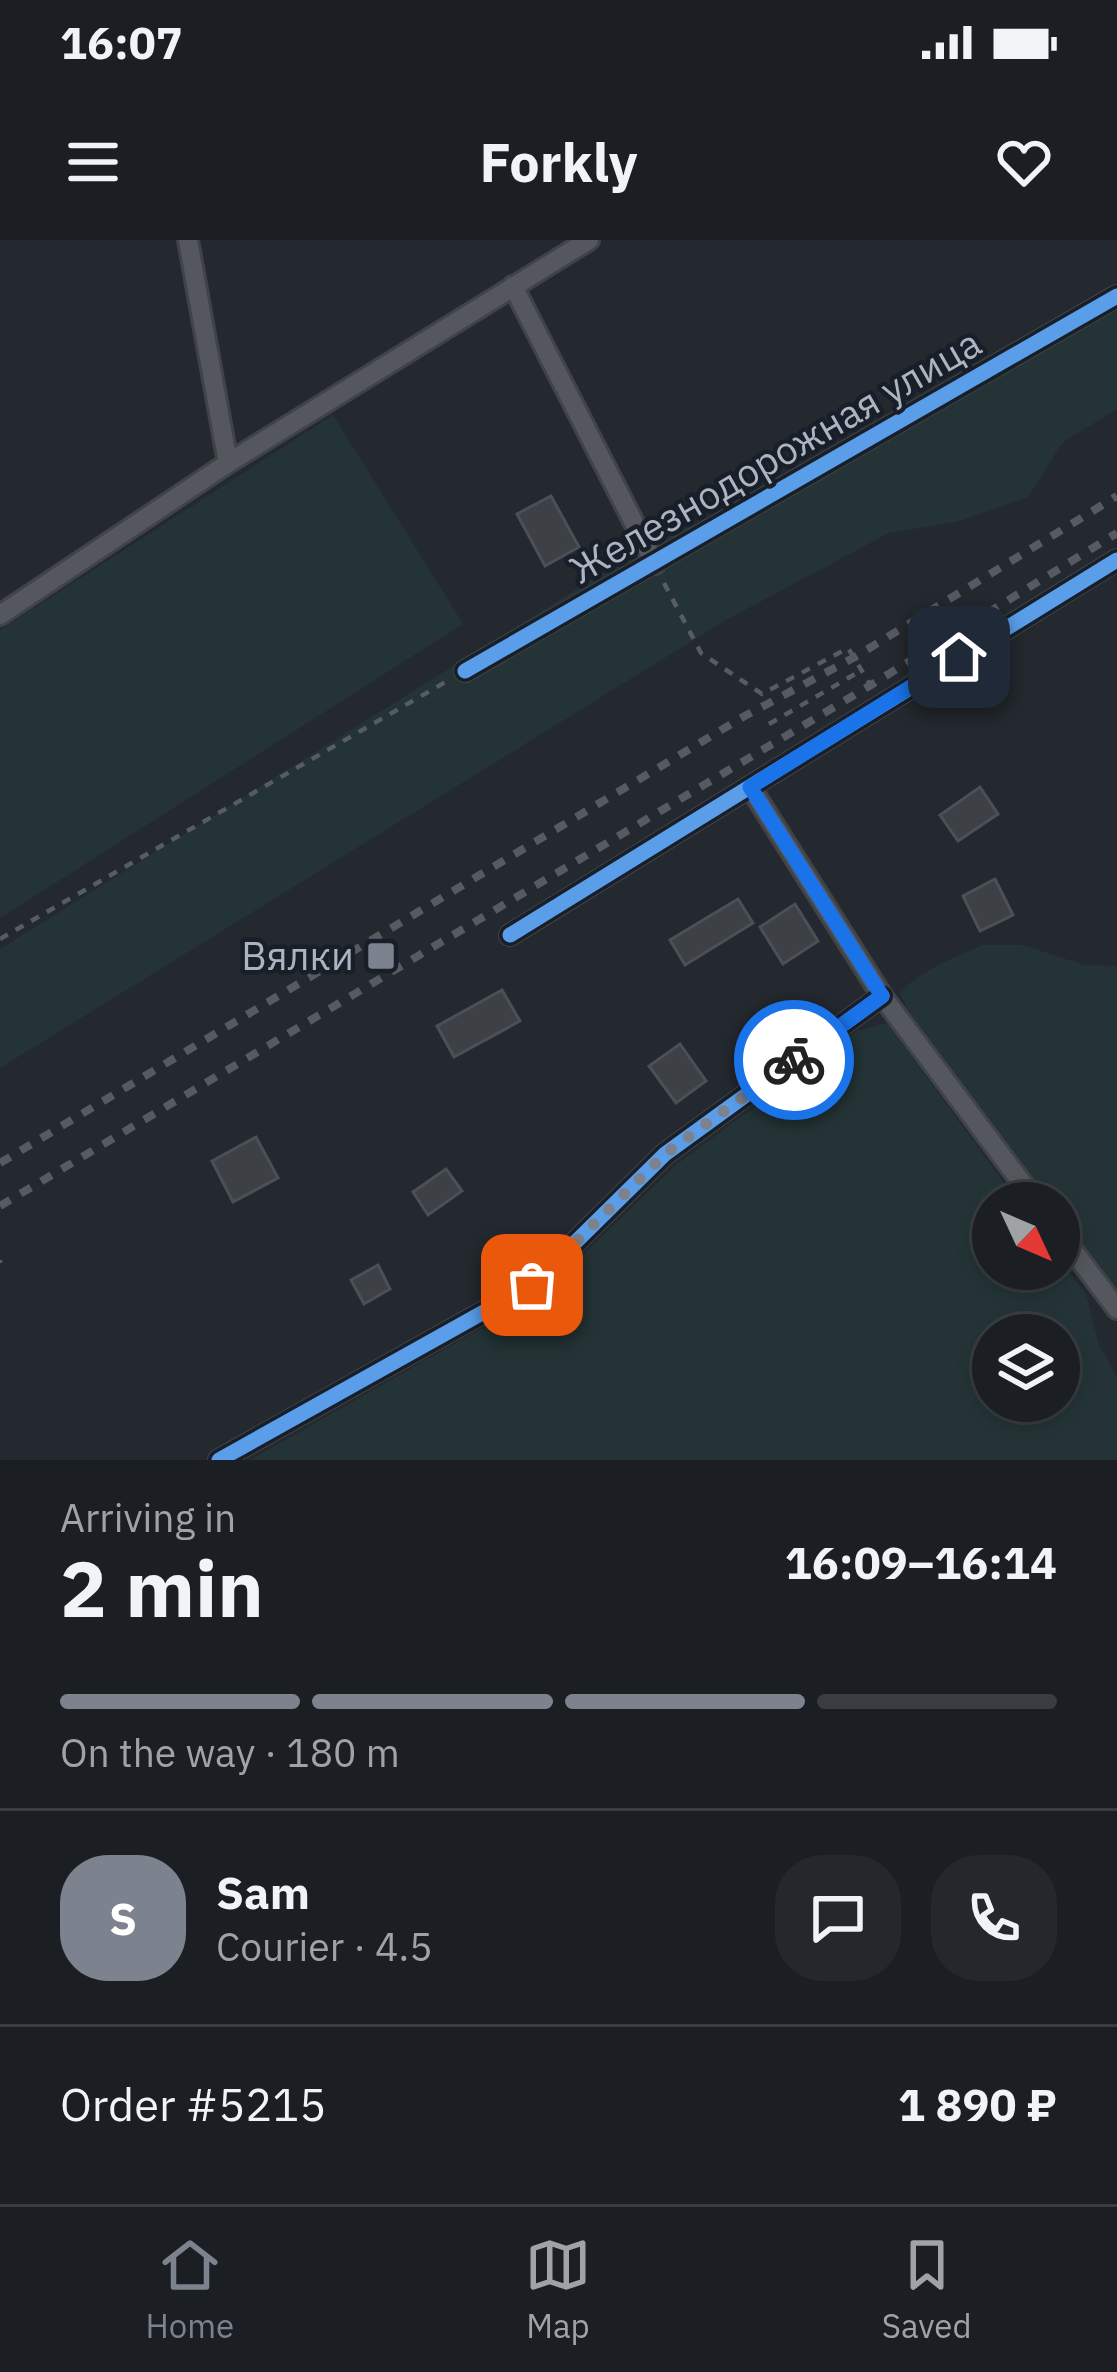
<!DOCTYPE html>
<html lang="en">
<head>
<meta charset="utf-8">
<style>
  :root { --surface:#1b1f23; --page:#24272b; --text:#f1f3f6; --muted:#a0a2a6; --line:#393d41; --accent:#7c838f }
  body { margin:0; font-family:"IBM Plex Sans",sans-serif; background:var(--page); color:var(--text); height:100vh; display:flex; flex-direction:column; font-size:45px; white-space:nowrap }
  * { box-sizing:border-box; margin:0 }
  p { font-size:39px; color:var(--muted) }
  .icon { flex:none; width:66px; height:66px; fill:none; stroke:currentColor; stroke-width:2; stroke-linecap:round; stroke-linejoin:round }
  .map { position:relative; height:1220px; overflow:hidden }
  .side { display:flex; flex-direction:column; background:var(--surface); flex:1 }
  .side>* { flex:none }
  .needle { width:78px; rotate:134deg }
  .tools { position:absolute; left:972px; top:942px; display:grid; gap:24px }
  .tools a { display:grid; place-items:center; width:108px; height:108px; border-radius:50%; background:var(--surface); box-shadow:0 6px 18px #0003,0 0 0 3px var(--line); font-size:60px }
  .pin { position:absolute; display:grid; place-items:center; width:102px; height:102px; color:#fff; margin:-51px; border-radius:24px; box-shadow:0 6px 18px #0006 }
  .courier { position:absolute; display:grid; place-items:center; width:120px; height:120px; margin:-60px; border:9px solid #1a73e8; border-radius:50%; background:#fff; color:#222; box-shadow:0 3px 15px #0007 }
  .headline em { font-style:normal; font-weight:800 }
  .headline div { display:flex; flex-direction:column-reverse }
  .headline { display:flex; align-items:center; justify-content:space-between; height:204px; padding:0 60px }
  h1 { font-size:78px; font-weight:800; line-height:90px }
  .bar { display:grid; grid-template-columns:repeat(4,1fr); gap:18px 12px; align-content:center; height:144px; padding:0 60px }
  .bar i { height:15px; border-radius:9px; background:var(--line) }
  .bar .active { background:var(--accent) }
  .bar p { grid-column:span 4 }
  .line { display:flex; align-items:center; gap:30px; padding:0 60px; border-top:3px solid var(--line) }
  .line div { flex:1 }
  .round { display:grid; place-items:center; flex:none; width:126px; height:126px; border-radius:48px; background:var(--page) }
  .status { display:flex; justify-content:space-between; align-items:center; height:84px; padding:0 60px; background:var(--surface); direction:ltr }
  .status svg { height:33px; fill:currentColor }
  header { display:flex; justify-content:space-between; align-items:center; height:156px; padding:0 60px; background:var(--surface); font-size:54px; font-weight:800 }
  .tab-bar { display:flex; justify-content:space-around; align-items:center; height:168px; border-top:3px solid var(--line); background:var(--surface); font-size:33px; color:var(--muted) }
  .tab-bar a { display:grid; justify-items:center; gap:6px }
  .tab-bar .active { color:var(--accent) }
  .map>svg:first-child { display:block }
  .green { fill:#243436; fill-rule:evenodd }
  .building { fill:#3d4146; stroke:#4b5058; stroke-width:3 }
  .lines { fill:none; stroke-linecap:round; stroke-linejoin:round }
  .minor-casing { stroke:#404348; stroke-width:24 }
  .path { stroke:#575c61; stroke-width:4.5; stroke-dasharray:9 9; stroke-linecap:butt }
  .minor { stroke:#54575e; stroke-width:18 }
  .rail { stroke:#575b61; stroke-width:8; stroke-dasharray:12 12; stroke-linecap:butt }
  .cycleway-casing { stroke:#181f29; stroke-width:22 }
  .cycleway { stroke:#5a9eea; stroke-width:15 }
  .done { stroke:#7c838f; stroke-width:12; stroke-dasharray:0 21.6 }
  .route { stroke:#1a73e8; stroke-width:15 }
  .poi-dot { fill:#7c838f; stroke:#181f29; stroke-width:4.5 }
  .labels { text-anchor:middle; stroke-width:9; stroke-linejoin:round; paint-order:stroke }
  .street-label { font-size:39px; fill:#acb4c2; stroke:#181f29 }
  .poi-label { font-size:39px; fill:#acb4c2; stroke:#181f29; text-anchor:end }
</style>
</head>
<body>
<div class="status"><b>16:07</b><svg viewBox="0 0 49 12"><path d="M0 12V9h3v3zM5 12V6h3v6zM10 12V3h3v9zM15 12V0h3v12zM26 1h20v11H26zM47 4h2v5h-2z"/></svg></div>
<header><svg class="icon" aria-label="menu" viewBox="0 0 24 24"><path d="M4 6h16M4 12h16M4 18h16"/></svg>Forkly<svg class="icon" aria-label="heart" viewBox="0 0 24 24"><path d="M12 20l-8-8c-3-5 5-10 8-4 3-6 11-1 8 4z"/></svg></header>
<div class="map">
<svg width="1117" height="1220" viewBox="0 0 1117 1220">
  <rect width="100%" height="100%" fill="#24292f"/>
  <path class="green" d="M1117,68V169L1062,203L1028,257L956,282L889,293L726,380L0,828V709L620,322Z
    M333,175L463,384L0,678V390Z
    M983,705H1023L1084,725L1117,726V1052L1059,975V963H1050L907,769L900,753C922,729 954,718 983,705Z
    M887,783L1019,963H993V1029H1059V1018L1086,1055L1098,1103L1117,1137V1220H250L542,1054L676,925L857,791ZM1059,1095V1161H993V1095Z"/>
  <path class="building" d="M551,256L579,307L545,326L517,274Z
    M980,547L998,574L958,601L940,575Z
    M995,639L1013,675L980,691L963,656Z
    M738,659L753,683L685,725L670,700Z
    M795,664L818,701L783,724L760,687Z
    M502,750L520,781L454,817L437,786Z
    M680,804L706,841L676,863L649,826Z
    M256,897L278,938L233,962L212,921Z
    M446,929L462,951L428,975L413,952Z
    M378,1025L390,1049L364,1064L351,1040Z"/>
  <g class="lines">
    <defs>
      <path id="minor" d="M188,0L228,223
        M513,46L655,324
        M0,375L228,223L589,0
        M465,431L1117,56
        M750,547L882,756L1037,963
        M510,695L1117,320
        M1059,992L1117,1069
        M219,1220L532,1045L665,914L882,756"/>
    </defs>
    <use href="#minor" class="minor-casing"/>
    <path class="path" d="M664,343L701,413L762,454L848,408L874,451
      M769,484L862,430
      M0,699L449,440
      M0,1020V1023"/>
    <use href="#minor" class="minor"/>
    <path class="rail" d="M0,923L743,477L855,417L1117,256
      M0,966L871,445L1117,293"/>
    <defs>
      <path id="cycleway" d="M465,431L1117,56
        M510,695L1117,320
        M219,1220L532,1045L665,914L882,756"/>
    </defs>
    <use href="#cycleway" class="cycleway-casing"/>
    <use href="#cycleway" class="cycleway"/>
  </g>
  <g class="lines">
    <path class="done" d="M532,1045L665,914L794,820"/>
    <path class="route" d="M794,820L882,756L750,547L959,417"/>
  </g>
  <rect class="poi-dot" x="366" y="701" width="30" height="30" rx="6"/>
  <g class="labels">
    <g class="street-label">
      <text transform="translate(775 216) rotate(-30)" y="14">Железнодорожная улица</text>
    </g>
    <g class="poi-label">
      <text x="354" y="730">Вялки</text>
    </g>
  </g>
</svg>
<div class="tools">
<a><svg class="needle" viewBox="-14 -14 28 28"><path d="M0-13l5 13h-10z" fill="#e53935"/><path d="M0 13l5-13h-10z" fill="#a0a2a6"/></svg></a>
<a><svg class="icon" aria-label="layers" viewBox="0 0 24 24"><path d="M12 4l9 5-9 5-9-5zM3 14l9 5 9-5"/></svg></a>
</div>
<div class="pin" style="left:532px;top:1045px;background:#ea580c"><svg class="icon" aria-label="bag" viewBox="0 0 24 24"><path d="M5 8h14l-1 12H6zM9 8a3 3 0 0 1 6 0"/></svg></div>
<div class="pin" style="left:959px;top:417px;background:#1f2937"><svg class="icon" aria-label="home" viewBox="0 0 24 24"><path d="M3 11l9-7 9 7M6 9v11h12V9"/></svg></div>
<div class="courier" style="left:794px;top:820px"><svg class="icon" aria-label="bike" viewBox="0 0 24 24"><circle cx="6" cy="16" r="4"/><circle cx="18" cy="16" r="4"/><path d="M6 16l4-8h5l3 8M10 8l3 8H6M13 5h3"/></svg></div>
</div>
<section class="side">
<div class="headline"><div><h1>2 min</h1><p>Arriving in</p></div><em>16:09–16:14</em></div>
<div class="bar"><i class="active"></i><i class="active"></i><i class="active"></i><i></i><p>On the way · 180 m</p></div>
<div class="line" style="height:216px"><b class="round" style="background:var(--accent);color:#fff">S</b><div><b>Sam</b><p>Courier · 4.5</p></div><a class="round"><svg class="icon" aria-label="chat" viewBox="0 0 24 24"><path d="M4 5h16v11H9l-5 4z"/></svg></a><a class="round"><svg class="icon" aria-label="phone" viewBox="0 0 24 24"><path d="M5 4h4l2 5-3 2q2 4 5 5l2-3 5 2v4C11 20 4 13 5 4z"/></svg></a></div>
<div class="line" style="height:156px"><div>Order #5215</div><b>1 890 ₽</b></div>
</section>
<nav class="tab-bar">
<a class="active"><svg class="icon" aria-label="home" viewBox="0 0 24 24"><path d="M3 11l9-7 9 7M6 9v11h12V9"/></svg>Home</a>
<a><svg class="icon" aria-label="map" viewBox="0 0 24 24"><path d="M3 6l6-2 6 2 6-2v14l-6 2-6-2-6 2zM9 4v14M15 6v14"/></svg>Map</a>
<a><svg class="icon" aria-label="saved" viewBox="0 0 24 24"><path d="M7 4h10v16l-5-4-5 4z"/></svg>Saved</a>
</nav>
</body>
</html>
